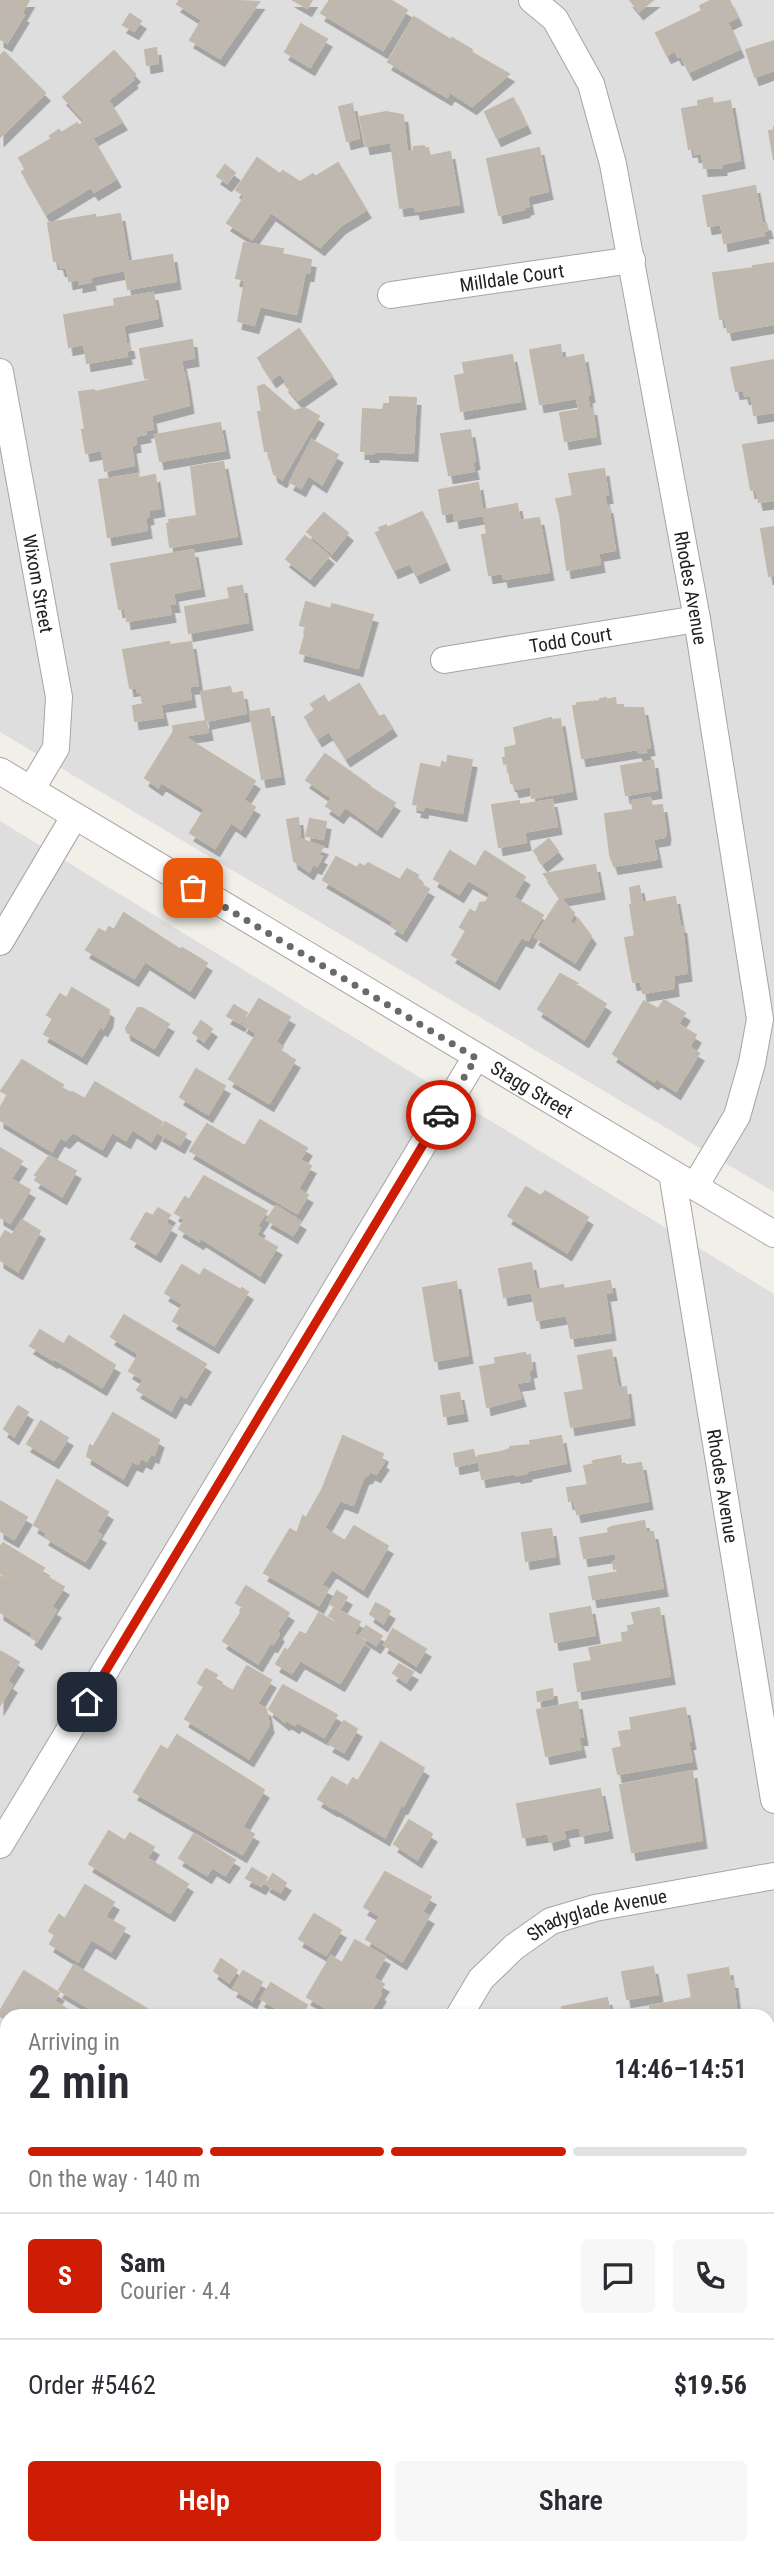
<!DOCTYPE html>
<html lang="en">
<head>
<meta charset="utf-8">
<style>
  :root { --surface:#fff; --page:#f7f7f7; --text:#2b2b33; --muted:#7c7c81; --line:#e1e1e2; --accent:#cd1d04 }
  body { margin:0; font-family:"Roboto Condensed",sans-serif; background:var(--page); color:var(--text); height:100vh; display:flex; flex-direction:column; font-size:26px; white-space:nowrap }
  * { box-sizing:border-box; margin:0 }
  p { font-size:23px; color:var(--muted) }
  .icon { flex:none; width:38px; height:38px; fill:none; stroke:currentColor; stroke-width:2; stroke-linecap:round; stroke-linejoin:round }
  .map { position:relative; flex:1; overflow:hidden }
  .panel { position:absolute; left:0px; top:2009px; width:775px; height:546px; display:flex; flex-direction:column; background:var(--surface); border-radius:21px 21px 0 0; box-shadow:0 4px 10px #0003 }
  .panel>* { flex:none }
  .pin { position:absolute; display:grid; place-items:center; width:60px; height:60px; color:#fff; margin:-30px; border-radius:14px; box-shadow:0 4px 10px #0006 }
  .courier { position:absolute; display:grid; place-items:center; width:70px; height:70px; margin:-35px; border:5px solid #cd1d04; border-radius:50%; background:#fff; color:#222; box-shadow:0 2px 9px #0007 }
  .head em { font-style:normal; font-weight:600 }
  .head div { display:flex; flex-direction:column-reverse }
  .head { display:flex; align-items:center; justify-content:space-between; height:119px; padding:0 28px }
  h1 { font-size:46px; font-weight:600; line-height:52px }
  .bar { display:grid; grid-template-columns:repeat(4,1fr); gap:10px 7px; align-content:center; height:84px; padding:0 28px }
  .bar i { height:9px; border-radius:5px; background:var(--line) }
  .bar .active { background:var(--accent) }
  .bar p { grid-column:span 4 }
  .line { display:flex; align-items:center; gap:18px; padding:0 28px; border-top:2px solid var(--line) }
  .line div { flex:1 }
  .round { display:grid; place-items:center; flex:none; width:74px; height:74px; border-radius:7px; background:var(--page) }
  .action { display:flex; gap:14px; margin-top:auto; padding:14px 28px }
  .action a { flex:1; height:80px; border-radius:7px; background:var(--accent); color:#fff; font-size:28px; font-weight:600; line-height:80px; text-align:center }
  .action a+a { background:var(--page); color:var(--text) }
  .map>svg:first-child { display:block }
  .residential { fill:#dfdede }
  .education { fill:#fbfee3 }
  .building { fill:#beb8b1; stroke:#c2b8aa; stroke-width:2; filter:url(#shadow) }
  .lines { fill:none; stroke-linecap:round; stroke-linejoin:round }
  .street-casing { stroke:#a5a5a5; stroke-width:28 }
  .street { stroke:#fff; stroke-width:26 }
  .done { stroke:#6a6966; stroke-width:7; stroke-dasharray:0 12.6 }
  .route { stroke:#cd1d04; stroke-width:9 }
  .labels { text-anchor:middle; stroke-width:5; stroke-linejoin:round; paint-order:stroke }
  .street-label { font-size:19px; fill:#212121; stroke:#fff }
</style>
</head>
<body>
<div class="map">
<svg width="774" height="2555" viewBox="0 0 774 2555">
  <defs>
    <filter id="shadow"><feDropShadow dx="4.5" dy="8" stdDeviation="0" flood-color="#0004"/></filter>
  </defs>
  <rect width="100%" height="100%" fill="#f1efe7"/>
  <path class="residential" d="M0,0H774V1192L0,732Z
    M0,821L774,1294V2555H174L178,2548H768V2016H7V2061L0,2057Z"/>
  <path class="education" d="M0,2144L7,2149V2548H97L93,2555H0Z"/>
  <path class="building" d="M0,0H29L21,14L24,15L7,43L0,39Z
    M180,0H213L201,19L177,4Z
    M214,0L259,2L220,58L190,40Z
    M293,0H312L307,8Z
    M330,0H390L407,10L383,50L321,13Z
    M630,0H653L639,11Z
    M712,0H729L737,17L727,22L739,49L689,72L681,56L678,57L675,51L667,55L656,33L702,11L700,6Z
    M130,14L141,21L134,31L123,25Z
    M414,17L451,40L452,38L472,50L471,52L509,74L472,106L450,92L447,97L388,62Z
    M301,24L327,39L310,67L285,52Z
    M774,41V70L755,77L746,50Z
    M156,48L158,63L147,65L145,50Z
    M114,51L135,74L131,78L133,80L108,100L122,122L92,138L116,179L94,192L91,187L46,214L22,172L26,169L19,158L51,139L50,136L59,130L61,133L77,123L79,126L85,121L63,97Z
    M4,52L45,93L0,137V56Z
    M513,98L526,125L497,138L485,112Z
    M712,98L713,104L730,101L740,160L722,164V167L704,168L702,153L695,154L694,148L689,149L682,109L699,106L698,101Z
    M352,104L359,138L347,141L339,107Z
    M386,112L403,115L407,152L414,151V147L424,146V149L428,148L430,156L450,152L459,204L416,211L415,206L400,208L391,142L366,146L360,117Z
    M774,126V160L769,131L774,130Z
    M539,148L548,191L527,196L529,206L525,207V209L499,215L487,159Z
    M257,158L280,174L283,171L300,182L313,174L315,177L338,163L366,210L340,226L320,247L271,212L252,239L227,223L245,196L236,190Z
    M225,165L235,173L227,183L217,176Z
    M755,186L762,224L766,223L768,230L763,231L764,235L724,243L721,224L708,226L703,196Z
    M120,214L128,262L172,255L176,281L128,289L125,270L90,277L91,282L79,284V279L69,281L67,267L61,268L59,261H54L48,223L95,215L96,218Z
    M244,243L283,249L282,254L311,260L309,273H305L296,314L260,306L254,325L238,321L245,280L236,278Z
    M774,263V324L728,332L725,318L720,319L713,273L754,268L753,266Z
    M153,293L158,318L123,325L126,344H129L130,350L126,351L127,356L87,363L84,344L69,347L64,315L115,306L114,299Z
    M299,329L332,376L298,400L285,384L287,383L280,373L272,379L258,358Z
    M192,340L194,358L181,360L183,371L145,378L140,349Z
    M560,345L562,359L583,355L590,394L587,395L589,408H592L596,436L565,441L560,413L579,410L577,398L540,404L530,350Z
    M512,355L521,401L461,411L455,376L465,374L463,363Z
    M774,360V412L754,415L751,395L745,396L744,390L736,391L731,368Z
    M184,373L189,405L151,415L153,429L145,430L146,434L135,436L136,444L131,445L134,465L105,471L102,450L86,453L82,430L85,429L79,392L94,390L95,392Z
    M264,385L294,411L305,408L319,416L282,479L274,474L268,451H265L258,412H262L258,387Z
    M390,397L416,398L413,453L374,451V454H366V451H361L363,409L383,410L384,404H390Z
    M220,423L225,450L160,461L155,435Z
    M470,430L475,461L472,462L474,471L449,475L441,434Z
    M312,440L338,455L322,484L308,475L301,488L290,482Z
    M774,440V500L759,502L756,489L751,490L743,445Z
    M223,462L237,536L170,547L167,524H170L169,520L197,516L191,467Z
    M604,469L608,495H604L606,506H608L615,550L598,553L600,564L567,570L560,515L556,499L573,496L569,474Z
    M138,474L139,478L155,475L160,508L148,510L149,516L145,517L147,530L108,537L99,480Z
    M478,483L483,515L455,520L454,512L443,514L439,490Z
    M517,504L520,521L539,518L549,572L504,579L503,573L489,575L482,535L487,534L483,510Z
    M422,512L445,562L416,575L410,563L394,570L376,533L381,531L379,528L386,525L387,528Z
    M324,513L348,533L332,553L307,532Z
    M774,527V575L769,576L761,529Z
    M305,536L329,556L310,578L286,559Z
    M193,550L200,588L173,593L175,604H169L171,614L127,621L125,608L119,609L111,564Z
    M242,586L248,622L189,633L185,607L230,599L228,588Z
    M306,602L331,609L332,604L373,615L358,668L300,653L307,627L300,625Z
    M169,642L170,645L191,642L198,685L189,686L191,699L160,704L163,717L135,721L133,706L144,704L141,693H138L137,687L130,688L123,650Z
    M359,684L379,717L384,715L392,728L346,758L329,731L318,738L305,717L315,710L311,704L324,696L328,703Z
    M230,687L232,694L242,692L246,713L206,721L201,692Z
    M606,698V700L615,698L616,705H623L624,711L625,708H643L650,747L645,748L646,752L639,753L638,749L582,758L573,706L578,705L577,703L600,701V699Z
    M269,709L280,776L262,779L250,712Z
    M551,718L552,720L560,719L572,791L532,798L531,786L515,789L513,783H511L508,763L504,764L503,758L506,757L505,748L517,745L514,728Z
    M206,721L208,732L183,736L255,781L243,800L255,807L241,829L231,822L215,848L190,833L205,809L161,782L158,787L145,778L174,731L173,726Z
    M325,754L370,786L351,811L345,807L339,815L326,806L332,798L306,780Z
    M448,756L472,760L462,813L424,806L423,810L417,809L418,805L413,804L421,764L441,768L442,762L447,764Z
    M653,761L657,790L626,795L621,766Z
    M370,787L395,803L377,829L353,812Z
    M650,798L652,806L662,805L666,832L665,837L653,839L657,859L614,866L610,855L605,814L633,810L632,801Z
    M552,800L557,826L524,832L526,842L499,847L492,805L519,801V805Z
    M298,818L300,836L294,837L323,847L318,855L322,857L317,866L313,864L309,871L294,861L287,820Z
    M310,819L326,822L323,839L306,836Z
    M549,839L558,851L543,863L534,851Z
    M450,851L476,867L459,894L434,879Z
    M485,851L525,877L513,897L543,915L528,940L521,937L495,981L452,955L466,931L460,927L470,910L476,913L480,903L486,902L491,893L468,880Z
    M336,857L357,868L360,864L365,867L368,863L400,880L407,869L418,875L417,878L421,881L419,883L429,889L402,933L391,926L394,922L323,880Z
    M595,865L600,891L561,898L544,874Z
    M639,886L642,901L632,903L630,888Z
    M675,897L680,926H682L687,973L673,975L674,988L643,993L641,981L633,982L625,938L635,936L630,905Z
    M560,898L574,913L569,922L575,925L578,919L591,936L575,962L535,937Z
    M124,913L181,950L182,948L207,963L190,990L145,961L134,978L86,950L99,929L106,933L109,927L114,930Z
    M560,974L577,983L575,984L606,1004L584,1039L538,1009Z
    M72,988L109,1010L108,1019L103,1028L100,1026L82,1056L44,1034L53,1019L47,1015L60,994L67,998Z
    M259,999L290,1017L275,1042L283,1047L280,1051L295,1060L269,1103L229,1079L257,1033L243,1025Z
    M664,1000L685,1013L678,1024L696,1035L689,1047L699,1053L676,1091L656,1078L654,1081L613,1054L644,1001L658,1009Z
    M234,1005L247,1013L240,1023L227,1016Z
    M138,1008H142L169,1024L154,1048L127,1032L126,1028Z
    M201,1021L212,1029L204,1041L193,1033Z
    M22,1060L63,1085L62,1088L71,1093L72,1092L85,1099L95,1082L162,1122L151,1141L132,1129L126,1140L112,1132L102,1149L73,1132L65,1140L60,1137L52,1151L0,1120V1108L8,1095L1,1091Z
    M196,1069L225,1086L208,1114L180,1097Z
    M260,1120L307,1148L300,1160L311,1166L298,1189L308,1195L297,1213L190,1151L207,1124L245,1146Z
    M165,1122L186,1134L180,1145L159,1133Z
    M0,1148L22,1161L12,1177L6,1176L30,1190L10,1223L0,1217Z
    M49,1156L76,1171L62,1196L35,1180L38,1176L35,1175Z
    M204,1176L267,1211L257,1226L260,1228L256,1235L277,1247L260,1275L201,1238L199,1241L179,1229L185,1219L175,1213L185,1197L189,1200Z
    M526,1187L541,1196L545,1191L588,1217L567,1252L508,1216Z
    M276,1206L301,1222L293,1235L267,1220Z
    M158,1208L170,1215L165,1223L172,1227L156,1254L131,1239L146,1213L153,1216Z
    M22,1220L40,1231L18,1271L0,1260V1240L5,1231L12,1235Z
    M531,1263L536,1290L563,1285L564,1289L610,1281L612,1292L605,1293L611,1332L571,1338L567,1315L537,1320L532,1292L504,1297L499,1269Z
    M182,1265L200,1276L204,1269L241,1290L242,1288L248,1292L214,1345L173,1321L183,1304L165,1293Z
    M456,1282L468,1355L435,1361L423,1288Z
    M124,1315L206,1364L186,1397L180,1394L171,1410L137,1390L144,1380L129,1371L139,1354L111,1337Z
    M40,1330L63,1344L53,1360L30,1346Z
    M69,1336L115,1365L102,1387L55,1359Z
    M611,1350L618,1388L626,1387L630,1417L571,1427L565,1393L584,1390L578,1356Z
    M525,1353L526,1356L530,1355L532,1369L528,1370L530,1381L516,1383L521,1398L487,1407L480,1367L496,1364L495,1358Z
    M459,1393L463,1413L444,1416L441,1396Z
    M18,1406L28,1412L14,1436L4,1429Z
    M113,1413L159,1440L154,1455L151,1453L147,1461L141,1458L138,1464L132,1461L123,1478L87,1456L90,1445L93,1447Z
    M41,1421L68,1438L54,1460L27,1444Z
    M343,1436L383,1454L381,1460L384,1462L376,1474L370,1471L368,1475L364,1476L353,1505L340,1500L324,1528L345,1541L354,1526L388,1546L363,1589L332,1569L321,1585L328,1589L319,1605L264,1573L290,1529L297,1533L303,1516L306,1518L322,1490Z
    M561,1436L566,1463L526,1471L527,1473L517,1475L516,1473L482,1479L478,1456L501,1452L510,1449V1447L531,1445L530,1441Z
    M473,1450L476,1462L456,1466L454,1454Z
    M620,1456L622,1466L641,1463L648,1501L577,1514L574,1500L569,1501L567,1488L588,1485L584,1466L594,1464L593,1461Z
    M57,1480L108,1512L96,1532L101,1535L85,1561L45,1537L47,1533L34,1525Z
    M0,1501L27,1517L14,1539L0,1531Z
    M644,1521L646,1532H653L663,1588L593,1599L589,1577L619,1572L618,1568L614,1569L613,1562L617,1561L616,1553L584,1558L580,1538L609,1533L608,1529L611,1527Z
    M551,1529L555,1556L526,1561L522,1533Z
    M3,1543L44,1568L41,1573L64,1587L51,1607L56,1610L37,1641L31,1637L33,1633L0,1612V1576L12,1583L14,1581L0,1573V1547Z
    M246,1586L289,1613L277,1631L279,1634L273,1644L270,1643L258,1663L223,1641L244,1608L236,1603Z
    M337,1591L347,1597L340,1609L330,1604Z
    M376,1603L390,1611L383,1623L370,1614Z
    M590,1607L595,1635L555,1642L550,1614Z
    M334,1608L360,1622L355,1632L329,1616Z
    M659,1608L670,1676L578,1691L574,1664L592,1661L589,1648L623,1642L622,1633L629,1632L628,1626L635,1625L632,1613Z
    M319,1613L365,1641L340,1683L300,1660L292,1673L276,1664L285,1649L288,1651L300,1632L306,1635Z
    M366,1626L382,1636L376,1645L360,1635Z
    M393,1629L426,1649L416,1665L384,1645Z
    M0,1651L19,1662L7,1681L12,1685L0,1705Z
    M399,1664L413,1672L406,1682L393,1673Z
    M247,1666L271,1680L257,1704L266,1709L269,1725L249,1758L185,1719L204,1687L198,1683L206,1669L217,1675L214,1680L233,1691Z
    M283,1685L337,1715L324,1737L297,1722L295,1725L286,1720L285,1722L269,1709Z
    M552,1689L553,1698L538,1701L537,1692Z
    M577,1702L583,1737H578L581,1749L546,1756L537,1710Z
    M685,1708L691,1741H688L692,1761L618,1774L613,1749L622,1747L619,1732L632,1730L630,1718Z
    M344,1721L357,1729L344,1752L329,1744Z
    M177,1735L264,1790L242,1827L254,1834L242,1854L134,1792L161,1746L168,1750Z
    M381,1742L424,1768L403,1806L401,1805L385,1837L335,1808L353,1778L358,1781Z
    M692,1771L702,1840L632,1852L620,1785Z
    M332,1777L346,1785L333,1808L318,1799Z
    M600,1789L608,1830L581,1835L580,1827L563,1830L565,1838L550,1842L548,1833L523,1837L517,1804Z
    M409,1820L432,1834L417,1859L394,1844Z
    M109,1831L125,1841L130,1833L154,1847L147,1858L188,1884L170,1913L89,1864Z
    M194,1834L235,1860L225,1875L212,1867L207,1875L179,1858Z
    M252,1868L267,1877L261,1886L246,1878Z
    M385,1872L431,1897L422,1912L429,1916L402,1961L366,1939L380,1916L364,1907Z
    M273,1874L286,1883L280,1892L266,1884Z
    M85,1885L114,1902L105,1917L125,1928L111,1951L91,1939L78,1961L50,1944L55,1935L49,1931L59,1915L65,1919Z
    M314,1914L341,1930L326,1955L299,1939Z
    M355,1940L385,1957L373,1978L384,1984L379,1992L381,1994L368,2016H340L307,1997L331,1956L342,1963Z
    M221,1959L237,1970L229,1982L214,1971Z
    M74,1965L152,2012L150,2016H128L118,2010L114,2016H91L94,2011L59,1990Z
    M653,1967L658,1994L627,1999L622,1972Z
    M728,1968L730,1981H733L737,2016H652L650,2006L692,1998L688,1975Z
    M24,1971L59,1993L54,2001L78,2016H7V2020L0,2016V2011Z
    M243,1971L262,1982L252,2000L233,1989Z
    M271,1983L307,2005L300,2016H289L261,1999Z
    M607,1998L611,2016H564L562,2007Z
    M0,2197L7,2201V2243L0,2238Z
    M241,2548H308L315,2552L314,2555H237Z
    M316,2548H367L375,2553L374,2555H323L315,2550Z
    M386,2548H412L420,2553L393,2555L385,2550Z"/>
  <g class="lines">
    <defs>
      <g id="street">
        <path id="s1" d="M532,0L555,19L591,84L613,164L697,619L760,1019L752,1063L737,1116L695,1186"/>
        <path id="s2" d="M391,295L632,260"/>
        <path id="s3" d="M0,372L59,697L56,748L31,790"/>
        <path id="s4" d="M444,660L697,619"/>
        <path id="s5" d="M0,771L774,1234"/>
        <path d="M0,942L74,817"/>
        <path id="s6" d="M672,1173L774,1800"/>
        <path d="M0,1845L476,1057"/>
        <path id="s7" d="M459,2016L481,1979L514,1947L551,1921L595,1908L774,1876"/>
        <path d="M0,2089L7,2093"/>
        <path d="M768,2429L774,2417"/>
        <path d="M138,2555L142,2548"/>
        <path d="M695,2555L699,2548"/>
      </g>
    </defs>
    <use href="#street" class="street-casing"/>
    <use href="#street" class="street"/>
  </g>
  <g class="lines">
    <path class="done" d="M193,888L476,1058L441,1115"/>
    <path class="route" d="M87,1702L441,1115"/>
  </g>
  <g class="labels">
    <g class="street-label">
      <text dy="7" stroke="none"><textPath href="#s2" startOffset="122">Milldale Court</textPath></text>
      <text dy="7" stroke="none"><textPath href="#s3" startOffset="215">Wixom Street</textPath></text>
      <text dy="7" stroke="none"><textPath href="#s1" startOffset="618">Rhodes Avenue</textPath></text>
      <text dy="7" stroke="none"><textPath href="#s4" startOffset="128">Todd Court</textPath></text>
      <text dy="7" stroke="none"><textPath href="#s5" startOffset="620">Stagg Street</textPath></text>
      <text dy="7" stroke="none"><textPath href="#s6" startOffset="317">Rhodes Avenue</textPath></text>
      <text dy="7" stroke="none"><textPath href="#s7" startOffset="180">Shadyglade Avenue</textPath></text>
    </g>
  </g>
</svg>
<div class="pin" style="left:193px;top:888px;background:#ea580c"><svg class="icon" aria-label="bag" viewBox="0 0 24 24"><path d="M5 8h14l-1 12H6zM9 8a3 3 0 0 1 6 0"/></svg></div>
<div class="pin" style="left:87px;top:1702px;background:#1f2937"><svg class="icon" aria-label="home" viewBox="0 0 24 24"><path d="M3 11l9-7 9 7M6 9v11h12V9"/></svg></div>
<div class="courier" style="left:441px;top:1115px"><svg class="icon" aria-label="car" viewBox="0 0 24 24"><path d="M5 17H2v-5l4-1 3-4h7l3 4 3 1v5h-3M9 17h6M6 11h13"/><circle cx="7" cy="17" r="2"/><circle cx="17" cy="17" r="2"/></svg></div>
<section class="panel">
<div class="head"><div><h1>2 min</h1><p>Arriving in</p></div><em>14:46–14:51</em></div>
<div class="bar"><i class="active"></i><i class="active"></i><i class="active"></i><i></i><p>On the way · 140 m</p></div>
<div class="line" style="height:126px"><b class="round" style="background:var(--accent);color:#fff">S</b><div><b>Sam</b><p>Courier · 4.4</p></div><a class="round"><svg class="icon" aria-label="chat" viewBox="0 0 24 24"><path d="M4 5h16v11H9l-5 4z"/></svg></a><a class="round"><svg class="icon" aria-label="phone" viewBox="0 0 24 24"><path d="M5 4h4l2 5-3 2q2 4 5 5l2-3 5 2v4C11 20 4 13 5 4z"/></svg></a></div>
<div class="line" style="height:91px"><div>Order #5462</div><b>$19.56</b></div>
<div class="action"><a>Help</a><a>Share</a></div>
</section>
</div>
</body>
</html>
